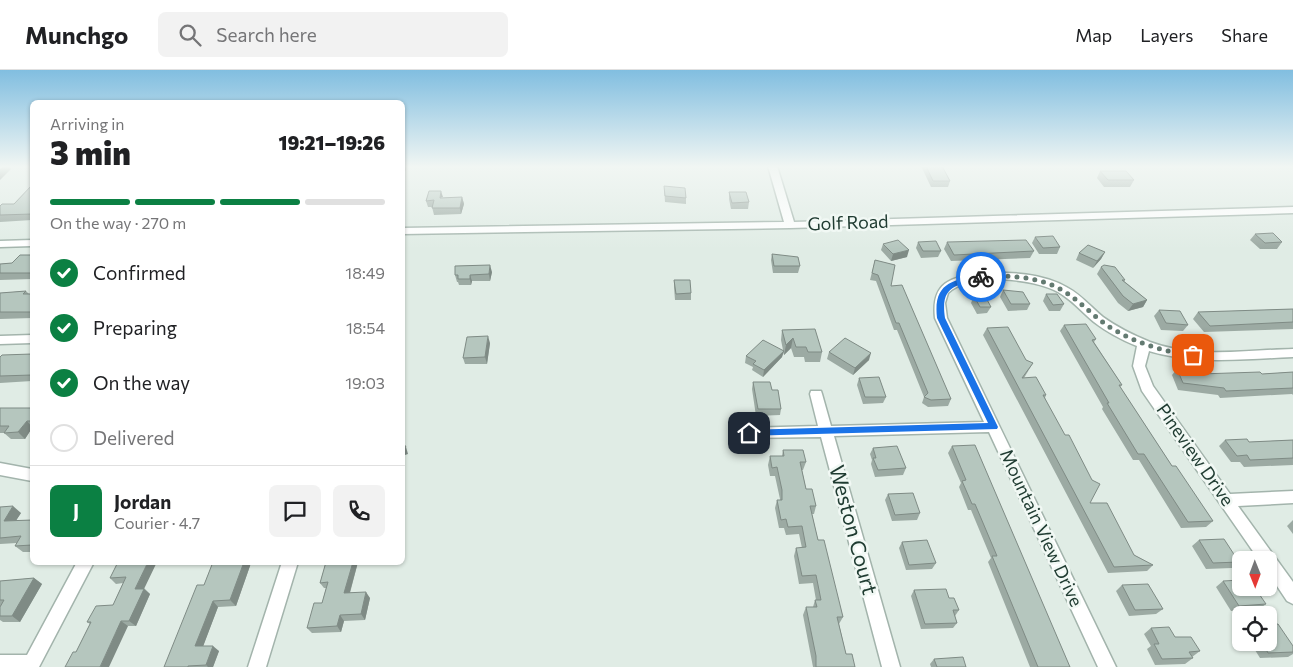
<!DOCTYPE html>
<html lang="en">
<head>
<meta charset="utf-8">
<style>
  :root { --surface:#fff; --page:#f2f2f2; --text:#202124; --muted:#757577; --line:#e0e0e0; --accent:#0b8043 }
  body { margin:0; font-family:Commissioner,sans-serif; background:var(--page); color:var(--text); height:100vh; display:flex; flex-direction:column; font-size:19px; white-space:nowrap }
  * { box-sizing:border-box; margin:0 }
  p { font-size:16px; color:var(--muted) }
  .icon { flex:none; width:28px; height:28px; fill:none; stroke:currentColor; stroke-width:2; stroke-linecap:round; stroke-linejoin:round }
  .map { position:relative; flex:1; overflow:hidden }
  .details { position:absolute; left:30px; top:30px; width:375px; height:465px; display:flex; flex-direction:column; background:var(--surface); border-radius:8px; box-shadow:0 1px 4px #0004 }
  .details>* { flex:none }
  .needle { width:32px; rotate:179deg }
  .tools { position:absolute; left:1232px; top:481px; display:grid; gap:10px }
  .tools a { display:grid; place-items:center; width:45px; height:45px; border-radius:8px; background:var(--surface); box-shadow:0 1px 4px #0004; font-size:25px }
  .pin { position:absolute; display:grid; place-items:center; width:42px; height:42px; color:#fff; margin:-21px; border-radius:10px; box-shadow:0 2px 8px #0006 }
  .courier { position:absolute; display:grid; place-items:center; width:50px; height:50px; margin:-25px; border:4px solid #1a73e8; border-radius:50%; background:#fff; color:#222; box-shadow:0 1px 6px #0007 }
  .overview em { font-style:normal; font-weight:800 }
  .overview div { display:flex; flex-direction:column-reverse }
  .overview { display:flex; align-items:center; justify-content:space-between; height:85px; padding:0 20px }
  h1 { font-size:32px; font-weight:800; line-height:38px }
  .bar { display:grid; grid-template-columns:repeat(4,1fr); gap:8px 5px; align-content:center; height:60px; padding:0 20px }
  .bar i { height:6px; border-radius:4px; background:var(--line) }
  .bar .selected { background:var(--accent) }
  .bar p { grid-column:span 4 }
  .line { display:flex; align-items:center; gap:12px; padding:0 20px; border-top:1px solid var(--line) }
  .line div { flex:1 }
  .round { display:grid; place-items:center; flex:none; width:52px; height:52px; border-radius:8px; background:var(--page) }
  ol { padding:0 20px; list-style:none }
  li { display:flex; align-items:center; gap:15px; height:55px }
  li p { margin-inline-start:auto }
  li .icon { padding:5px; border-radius:50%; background:var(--accent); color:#fff; stroke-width:4 }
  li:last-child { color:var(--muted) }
  li i { width:28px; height:28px; border:2px solid var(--line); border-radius:50% }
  header { display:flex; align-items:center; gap:30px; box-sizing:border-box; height:70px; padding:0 25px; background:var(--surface); border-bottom:1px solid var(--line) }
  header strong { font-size:24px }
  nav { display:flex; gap:28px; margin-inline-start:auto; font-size:18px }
  .search { width:350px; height:45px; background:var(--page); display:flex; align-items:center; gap:12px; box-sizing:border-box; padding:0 18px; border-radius:8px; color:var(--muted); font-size:19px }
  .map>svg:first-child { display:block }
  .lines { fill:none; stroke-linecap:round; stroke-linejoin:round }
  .minor-casing { stroke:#a3b4ac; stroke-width:3 }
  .minor { fill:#fff; fill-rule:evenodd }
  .wall { fill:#9caaa3 }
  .shaded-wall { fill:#7f8b85 }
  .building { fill:#b5c6be; stroke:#7f8b85 }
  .route { fill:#1a73e8 }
  .done { stroke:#637a71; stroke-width:5; stroke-dasharray:0 9 }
  .labels { text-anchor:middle; stroke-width:5; stroke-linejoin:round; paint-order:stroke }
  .street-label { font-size:18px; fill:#203c32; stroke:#f1f8f4 }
  .near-street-label { font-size:21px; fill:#203c32; stroke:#f1f8f4 }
</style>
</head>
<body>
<header>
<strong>Munchgo</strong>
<div class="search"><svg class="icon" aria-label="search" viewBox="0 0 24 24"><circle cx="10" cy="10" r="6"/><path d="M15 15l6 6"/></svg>Search here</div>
<nav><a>Map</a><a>Layers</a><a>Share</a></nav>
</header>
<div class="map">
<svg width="1293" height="597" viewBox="0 0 1293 597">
  <rect width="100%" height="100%" fill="#e0ece5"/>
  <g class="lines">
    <defs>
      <path id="minor" d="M768,96H777L794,152L1293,137V143L790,158L402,164V158L784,152Z
        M32,170V176L0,177V171Z
        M982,203C1010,202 1043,203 1068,218C1081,225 1091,237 1103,247C1117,257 1133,265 1150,272C1195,289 1246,280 1293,279V287C1244,289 1196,295 1149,281L1145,296L1153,316L1230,424L1293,421V433L1238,436L1293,512V534L1287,531L1269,504V490H1259L1142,321L1133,296L1137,276C1122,270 1107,262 1094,252C1082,242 1072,230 1058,222C1033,208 970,202 948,223L945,233L947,248L1116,597H1098L989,362L834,366L900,597H882L821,367L749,368L744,367L742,363L744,359L749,358L818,356L810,324L811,321H821L822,324L831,356L984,352L935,248C931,212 951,207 982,203Z
        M32,265V273L0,274V266Z
        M0,393L32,399V411L0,405Z
        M77,492H94L39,597H0V585H27Z
        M282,492H298L266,597H248Z"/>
    </defs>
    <use href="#minor" class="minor-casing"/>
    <use href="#minor" class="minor"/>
  </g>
  <path class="wall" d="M921,96H942L950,111L948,117H931Z
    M1100,101L1134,110L1130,117H1104L1097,108Z
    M32,115V150L0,152V136L14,134Z
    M664,116L686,128V134L665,132Z
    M729,122L749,132L748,139H731L729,129Z
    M462,127L464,134L461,144L434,145L432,137H428L426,131L443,128Z
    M1255,164L1282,172L1277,179H1260L1250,170Z
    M1035,167L1060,177L1057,184H1039L1032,173Z
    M918,172L941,181L938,187L921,188L916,178Z
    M947,172L1034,181L1030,188L951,191L944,179Z
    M883,174L907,187L891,191L881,180Z
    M1105,182L1101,189L1093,198L1076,190L1079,183Z
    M772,184L800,196L798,203H773L771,190Z
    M32,185V209L0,210V194L12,193Z
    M875,190L891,216L951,329L948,336L928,337L922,333L924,327L897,260H894L876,211L870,210Z
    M1101,197L1125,210L1124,211L1147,230L1143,237L1128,241L1118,233L1097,204Z
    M492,202L490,211H472L471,215H459L458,212H457L455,205Z
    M674,210L691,223V230H675L674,217Z
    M1003,220L1030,234L1027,240L1008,241L1000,227Z
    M26,221L29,224H32V248L0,249V223Z
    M1046,224L1064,234L1060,241H1049L1043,231Z
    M974,226L991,237L987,243L977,244L971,233Z
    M1293,239V259L1204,262L1193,249L1198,242Z
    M1159,240L1188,255L1183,261L1161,260L1154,246Z
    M1064,255L1096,269L1094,272L1122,315L1120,317L1172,396L1213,451L1206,457L1181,458L1139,390H1133L1102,339L1103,337L1060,261Z
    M987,258L1026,290L1033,293L1024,308L1046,325L1045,328L1090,433L1134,485L1153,495L1147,501L1108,503L983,265Z
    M782,260L822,282L820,292H805L804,287H794L791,278L784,285L783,282L782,287L763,307L752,300L753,297L745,293L746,286L783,280L781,270Z
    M490,273L487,294H465L463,288Z
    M829,282L869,290L853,305L827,289Z
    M32,284V311L0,313V287Z
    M1177,299L1200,304H1262L1293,302V325L1292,324L1220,328L1218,325L1178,320L1172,305Z
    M859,308L886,327L883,333L863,334L857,315Z
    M753,312L772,320L781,339L780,345L756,346L752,319Z
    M0,338H32V358L25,369H11L4,363H0Z
    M1225,370L1249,372L1293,370V395L1244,397L1240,392H1231L1219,376Z
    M952,376L1070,597H1030L988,492L991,488L971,440H968L959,417L961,413L948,383Z
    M873,378L906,398L903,405L875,407L871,394L872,390L870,384Z
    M783,380L806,392L803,400H802L806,419L816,436L814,444H812L818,470L843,547L839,554L846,584L855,597H813L803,545L806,537H813L815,530H816L813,513L799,514L794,486L796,478H802L799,464L786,465L784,458H779L775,438L777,430H780V429L775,406H770L768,395L770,386H782Z
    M888,424L920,443L917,450L892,451L885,430Z
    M0,437L21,443L16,450H32V448V482H23L15,476L17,473L0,474Z
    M1293,450V464L1287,456Z
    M1199,470L1239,492L1232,498L1206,499L1192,476Z
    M902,472L936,493L932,499L906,500L899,478Z
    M118,492L150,524L136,556H128L76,582L90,554L87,552L113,535L123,513L116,514L110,508Z
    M213,492L251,493L236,536L218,537L203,576L219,581L213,597H164L204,515Z
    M326,492H358L350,523L370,528L365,550L344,551L341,562L312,563L307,558L322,533L326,518H324L320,513Z
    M34,508L42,514L20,552H3L0,550V537L1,536H0V511Z
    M1223,511L1266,534L1258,540L1231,541L1216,517Z
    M1122,515L1163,539L1156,544L1129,546L1116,521Z
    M914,520L949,528L959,540L955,546L957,553L953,558L921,559L911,526Z
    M1151,558L1175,567L1200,581L1192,587L1193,588L1185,594L1155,595L1147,579L1151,576L1144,564Z
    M1250,572H1269L1293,576V584L1288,587L1260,588Z
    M934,589L966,597H931L930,594Z"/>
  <path class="shaded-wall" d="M4,96H8L11,99L0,110V99Z
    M403,96H407L403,107L402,106Z
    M441,121L443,127L440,128Z
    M462,127L464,134L461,144L460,138Z
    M909,180L907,187L891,191L893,184Z
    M1105,182L1101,189L1093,198L1097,191Z
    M490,195L492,202L490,211L489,204Z
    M470,205L472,211L471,215L470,209Z
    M1147,230L1143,237L1128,241L1133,234Z
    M488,266L490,273L487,294L485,287Z
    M793,268L791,278L784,285L786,275Z
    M784,281L782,287L763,307L764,300Z
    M871,283L869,290L853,305L855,298Z
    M27,351L32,357V358L25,369L18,362Z
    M406,377L408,384L402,386V379Z
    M13,436L21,443L12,457L4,451Z
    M148,492H157L144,519L150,524L136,556L129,551L135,519Z
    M244,492L251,493L236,536L230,530Z
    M353,492H358L348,529L344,523Z
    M34,508L42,514L20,552L12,546Z
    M366,522L370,528L365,550L361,544Z
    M213,531L218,537L201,582L195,576Z
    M340,545L344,551L341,562L337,556Z
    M121,551L128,556L109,597H100Z
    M213,576L219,581L213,597H208L206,595Z"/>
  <path class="building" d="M926,96H942L950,111H933Z
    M1100,101H1126L1134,110H1108Z
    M32,115V144L0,145V136L2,134H14Z
    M664,116L685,118L686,128L665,126Z
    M429,121H441L440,128L462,127L460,138H432L434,130L426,131Z
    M729,122H746L749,132L732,133Z
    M1273,163L1282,172L1265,173L1255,164Z
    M1053,166L1060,177L1043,178L1035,167Z
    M898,170L909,180L893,184L883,174Z
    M1026,170L1034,181L954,185L947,172Z
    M936,171L941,181H923L918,172Z
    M1088,175L1105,182L1097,191L1079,183Z
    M772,184L798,187L800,196H774Z
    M20,185H32V205H30L32,203H0V194L12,193Z
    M875,190L895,195L891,216L902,215L951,329L931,330L924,327L928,323L899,253H896L878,205L872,203Z
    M490,195L489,204L470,205V209H458V205H455V196Z
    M1104,195L1115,197L1125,210H1122L1147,230L1133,234L1123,226L1101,197Z
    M674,210H690L691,223L676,224Z
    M1003,220L1023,222L1030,234H1011Z
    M26,221L23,224H32V242H0V223Z
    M1046,224H1057L1064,234L1053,235Z
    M974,226H985L991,237H980Z
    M1293,239V252L1210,256L1198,242Z
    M1159,240L1180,241L1188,255L1166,253Z
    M1086,254L1096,269L1092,270L1122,315H1119L1172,396H1176L1213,451L1188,452L1144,384H1138L1107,333H1109L1064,255Z
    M1008,257L1026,290L1033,293L1022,308L1036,307L1046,325H1043L1065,365H1069L1092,410L1100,414L1090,433H1107L1134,485L1153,495L1114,497L987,258Z
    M815,259L822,282H808L806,277H796L793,268L786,275L782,260Z
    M488,266L485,287L463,288L467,267Z
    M845,268L871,283L855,298L829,282Z
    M763,270L784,281L764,300L753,294L756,291L746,286Z
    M32,284V305L0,306V287L2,285Z
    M1177,299L1199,301L1200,304L1260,302L1262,304L1293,302V318L1226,321L1224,318L1183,313Z
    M879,307L886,327H865L859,308Z
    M753,312H770L772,320H778L781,339H758Z
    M0,338H32V351H27L18,362L4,363L9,356H0Z
    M1247,369L1249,372L1293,370V388L1250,390L1247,385L1237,386L1225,370Z
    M402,371L406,377L402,379Z
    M975,375L1070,597H1038L992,486H997L975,434H972L962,411L966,410L952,376Z
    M897,376L906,398L878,400L873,388H876L873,378Z
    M783,380H803L806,392H800L806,419H812L816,436H810L818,470H824L843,547H837L846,584H852L855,597H816V586L806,537H817L815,530H821L816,505L802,506L796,478L806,477L802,456L788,457L786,449L781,450L777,430H782V420L777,397L772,398L770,386H784Z
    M913,423L920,443L895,445L888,424Z
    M13,436L4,451L32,450V448V475L15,476L21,466L0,468V437Z
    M1224,469L1239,492L1213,493L1199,470Z
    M927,470L936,493L909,495L902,472Z
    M118,492H148L135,519H144L129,551H121L100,597H65L73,582H76L91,552H87L96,536L113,535L126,507L110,508Z
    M213,492H244L230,530L213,531L195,576H213L206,595L188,596V597H164L197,515H204Z
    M326,492H353L344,523L366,522L361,544L340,545L337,556L307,558L314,533H322L328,512L320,513Z
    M34,508L12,546H0V537L4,530H0V511Z
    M1241,510V518H1255L1266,534L1239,536L1223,511Z
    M1148,514L1163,539L1135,540L1122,515Z
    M946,519L949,528H954L959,540H953L957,553L925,554L914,520Z
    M1278,554L1293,576V582L1268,583L1262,572H1269V555Z
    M1169,557L1175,567H1191L1200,581L1189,582L1193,588L1162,589L1154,574H1159L1151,558Z
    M963,587L966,597H937L934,589Z"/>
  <linearGradient id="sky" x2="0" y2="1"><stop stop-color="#81bee0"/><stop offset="0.54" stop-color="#f1f6f3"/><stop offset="1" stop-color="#f1f6f3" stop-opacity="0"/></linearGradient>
  <rect width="1293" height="179" fill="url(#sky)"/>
  <path class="route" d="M981,205H984V209C956,215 940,215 945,248L998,357L997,359L746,366L745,363L749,360L988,353L937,248C933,213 952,210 981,205Z"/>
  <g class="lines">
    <path class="done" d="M981,207C1005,205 1034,206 1056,217C1077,227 1091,245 1111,258C1136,273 1164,282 1193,285"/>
  </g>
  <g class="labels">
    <g class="street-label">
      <text transform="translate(848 153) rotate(-2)" y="6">Golf Road</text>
      <text transform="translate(1195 385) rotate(55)" y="6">Pineview Drive</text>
      <text transform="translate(1041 458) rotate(65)" y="6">Mountain View Drive</text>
    </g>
    <g class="near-street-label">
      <text transform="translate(853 460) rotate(75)" y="7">Weston Court</text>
    </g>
  </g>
</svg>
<div class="tools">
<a><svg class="needle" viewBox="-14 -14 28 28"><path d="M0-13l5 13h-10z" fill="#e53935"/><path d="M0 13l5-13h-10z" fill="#757577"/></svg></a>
<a><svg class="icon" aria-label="locate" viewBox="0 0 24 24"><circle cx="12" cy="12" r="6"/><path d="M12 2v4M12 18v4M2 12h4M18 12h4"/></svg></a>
</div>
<div class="pin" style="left:1193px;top:285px;background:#ea580c"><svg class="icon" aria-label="bag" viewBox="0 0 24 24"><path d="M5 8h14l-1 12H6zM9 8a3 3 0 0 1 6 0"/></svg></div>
<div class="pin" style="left:749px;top:363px;background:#1f2937"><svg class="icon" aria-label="home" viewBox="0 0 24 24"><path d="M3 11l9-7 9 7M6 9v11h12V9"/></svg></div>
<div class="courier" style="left:981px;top:207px"><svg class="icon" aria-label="bike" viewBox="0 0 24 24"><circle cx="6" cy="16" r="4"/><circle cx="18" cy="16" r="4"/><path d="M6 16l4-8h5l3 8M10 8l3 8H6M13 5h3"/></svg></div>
<section class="details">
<div class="overview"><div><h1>3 min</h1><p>Arriving in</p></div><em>19:21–19:26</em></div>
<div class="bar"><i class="selected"></i><i class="selected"></i><i class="selected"></i><i></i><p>On the way · 270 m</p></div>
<ol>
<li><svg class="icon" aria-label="check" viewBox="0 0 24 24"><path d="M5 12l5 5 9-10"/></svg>Confirmed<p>18:49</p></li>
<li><svg class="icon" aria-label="check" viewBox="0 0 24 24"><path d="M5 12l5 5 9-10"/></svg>Preparing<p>18:54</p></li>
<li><svg class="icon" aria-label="check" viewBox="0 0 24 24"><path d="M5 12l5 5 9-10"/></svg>On the way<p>19:03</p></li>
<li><i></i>Delivered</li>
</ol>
<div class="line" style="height:90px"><b class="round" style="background:var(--accent);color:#fff">J</b><div><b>Jordan</b><p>Courier · 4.7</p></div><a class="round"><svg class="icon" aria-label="chat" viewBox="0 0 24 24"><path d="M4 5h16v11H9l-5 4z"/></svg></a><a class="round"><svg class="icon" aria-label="phone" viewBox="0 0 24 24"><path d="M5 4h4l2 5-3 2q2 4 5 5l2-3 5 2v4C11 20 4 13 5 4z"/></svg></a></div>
</section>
</div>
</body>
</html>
